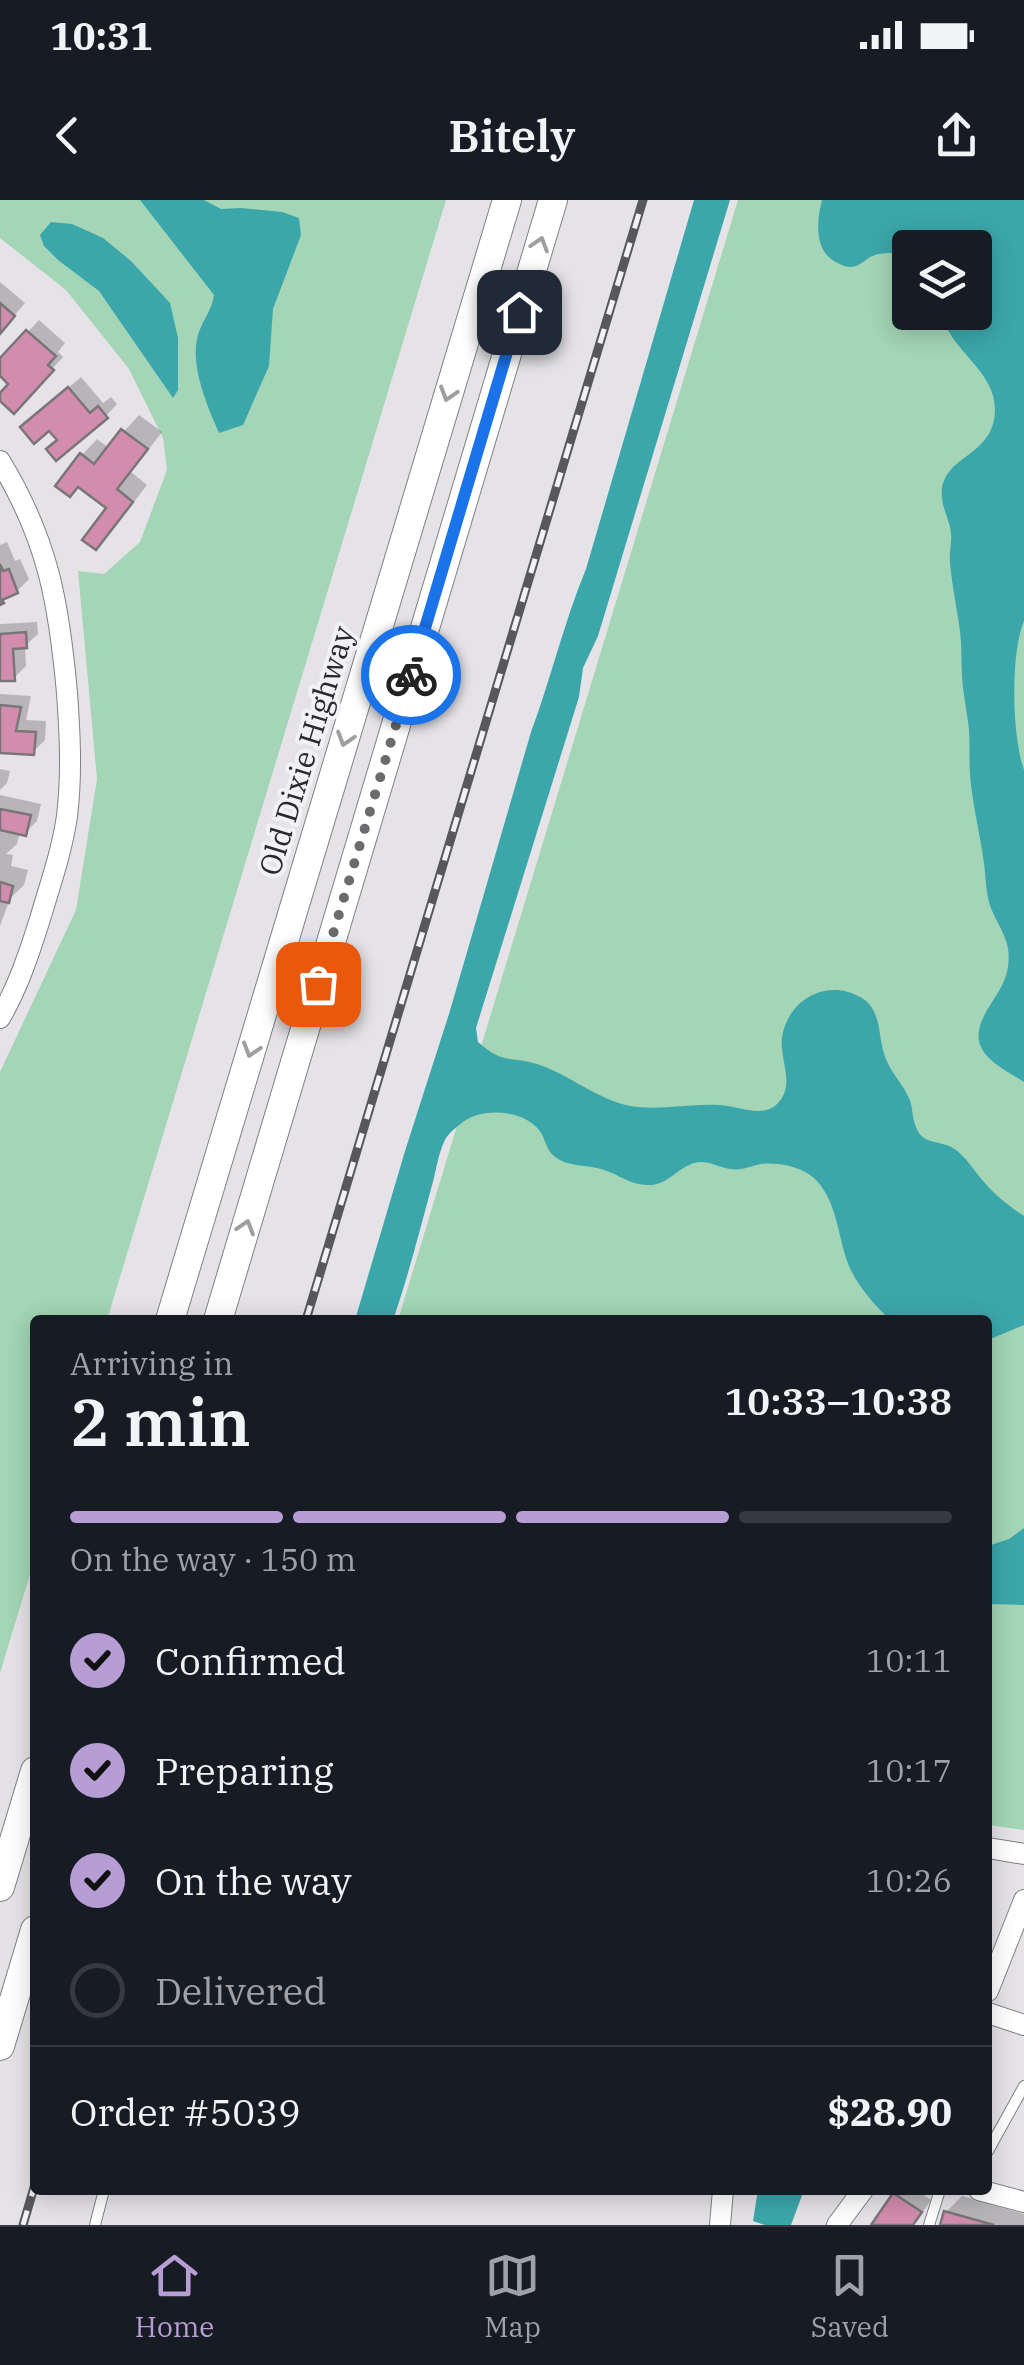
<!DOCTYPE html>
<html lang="en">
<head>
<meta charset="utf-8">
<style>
  :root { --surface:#171b24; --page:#242831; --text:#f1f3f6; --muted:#9ea1a6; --line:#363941; --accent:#b69ed5 }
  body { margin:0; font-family:"IBM Plex Serif",serif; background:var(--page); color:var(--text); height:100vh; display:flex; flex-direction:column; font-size:38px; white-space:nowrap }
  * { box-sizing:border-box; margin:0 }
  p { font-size:32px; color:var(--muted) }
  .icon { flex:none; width:55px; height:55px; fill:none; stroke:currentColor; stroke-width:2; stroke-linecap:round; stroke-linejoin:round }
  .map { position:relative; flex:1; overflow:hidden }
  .side { position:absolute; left:30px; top:1115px; width:962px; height:880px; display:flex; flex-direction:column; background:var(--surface); border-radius:10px; box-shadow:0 5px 25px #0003 }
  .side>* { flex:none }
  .tools { position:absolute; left:892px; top:30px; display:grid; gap:20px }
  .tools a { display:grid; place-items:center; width:100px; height:100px; border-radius:10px; background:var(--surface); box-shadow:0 5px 25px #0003; font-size:50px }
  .pin { position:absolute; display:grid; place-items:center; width:85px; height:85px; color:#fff; margin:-42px; border-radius:20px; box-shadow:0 5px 15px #0006 }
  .courier { position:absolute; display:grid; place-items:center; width:100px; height:100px; margin:-50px; border:8px solid #1a73e8; border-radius:50%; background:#fff; color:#222; box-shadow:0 2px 12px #0007 }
  .headline em { font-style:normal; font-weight:600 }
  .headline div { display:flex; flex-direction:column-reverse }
  .headline { display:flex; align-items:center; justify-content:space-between; height:170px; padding:0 40px }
  h1 { font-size:65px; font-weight:600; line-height:75px }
  .bar { display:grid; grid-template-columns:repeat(4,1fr); gap:15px 10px; align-content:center; height:120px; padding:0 40px }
  .bar i { height:12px; border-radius:8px; background:var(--line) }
  .bar .current { background:var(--accent) }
  .bar p { grid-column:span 4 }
  .line { display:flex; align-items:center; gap:25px; padding:0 40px; border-top:2px solid var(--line) }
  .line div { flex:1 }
  ol { padding:0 40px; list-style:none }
  li { display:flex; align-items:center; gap:30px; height:110px }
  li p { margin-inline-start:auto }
  li .icon { padding:10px; border-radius:50%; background:var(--accent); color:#111; stroke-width:4 }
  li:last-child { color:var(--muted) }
  li i { width:55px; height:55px; border:5px solid var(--line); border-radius:50% }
  .status { display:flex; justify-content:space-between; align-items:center; height:70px; padding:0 50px; background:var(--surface); direction:ltr }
  .status svg { height:28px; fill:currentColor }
  header { display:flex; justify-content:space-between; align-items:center; height:130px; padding:0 40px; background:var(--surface); font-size:45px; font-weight:600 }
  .menu { display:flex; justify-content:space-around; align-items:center; height:140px; border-top:2px solid var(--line); background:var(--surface); font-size:28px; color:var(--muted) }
  .menu a { display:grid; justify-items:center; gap:5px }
  .menu .current { color:var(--accent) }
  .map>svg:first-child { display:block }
  .green { fill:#a3d5b6; fill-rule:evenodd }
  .water { fill:#3ba7ab }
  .shadow { fill:#0003 }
  .building { fill:#d28cae; stroke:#7a7678; stroke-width:2.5 }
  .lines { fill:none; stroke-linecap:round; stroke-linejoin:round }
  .service-casing { stroke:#818084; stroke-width:12 }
  .minor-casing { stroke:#818084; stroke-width:22 }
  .secondary-casing { stroke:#818084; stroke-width:30 }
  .service { stroke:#fff; stroke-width:10 }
  .minor { stroke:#fff; stroke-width:20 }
  .secondary { stroke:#fff; stroke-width:28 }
  .rail-casing { stroke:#58585a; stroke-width:9 }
  .rail { stroke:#f2f1f5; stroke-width:5; stroke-dasharray:15; stroke-linecap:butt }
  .oneway { stroke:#9f9fa0 }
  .done { stroke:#6b6b6d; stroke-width:10; stroke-dasharray:0 18 }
  .route { stroke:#1a73e8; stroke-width:12 }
  .labels { text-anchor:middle; stroke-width:8; stroke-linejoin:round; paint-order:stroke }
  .street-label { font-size:30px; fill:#2a2a2b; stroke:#f2f1f5 }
</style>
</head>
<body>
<div class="status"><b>10:31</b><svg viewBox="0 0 49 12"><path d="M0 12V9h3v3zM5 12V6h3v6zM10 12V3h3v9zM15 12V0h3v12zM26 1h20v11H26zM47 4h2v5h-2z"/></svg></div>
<header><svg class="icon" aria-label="back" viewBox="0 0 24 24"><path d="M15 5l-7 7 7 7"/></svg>Bitely<svg class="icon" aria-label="share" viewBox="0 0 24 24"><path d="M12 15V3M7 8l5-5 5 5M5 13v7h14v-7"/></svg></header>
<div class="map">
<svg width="1024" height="2025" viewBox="0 0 1024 2025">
  <rect width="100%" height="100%" fill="#e5e3e7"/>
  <path class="green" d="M0,0H446L107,1120H35V1358L0,1473V872L76,710L97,579L78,371L104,374L140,342L167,270L163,238L129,169L66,90L0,38Z
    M738,0H1024V1630L988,1625V1120H398ZM910,48H975V112H910Z"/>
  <path class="water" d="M140,0H204L221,9L241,8L282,12L299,18L301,35L273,109L269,166L243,225L219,233C207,205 188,162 199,132C205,116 211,112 214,95Z
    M694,0H730L598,436L583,468L579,497L476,828L478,842C505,866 511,855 540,865C571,876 597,899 630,906C660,911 690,903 720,905C739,906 763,919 778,903C796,884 779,859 782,837C787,806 816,783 848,792C886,803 875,832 886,859C891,873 903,884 909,898C913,907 912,918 916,927C922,945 940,940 953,948C966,956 974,971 984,982C995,995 1010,1007 1024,1016V1125L988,1140V1120H890C874,1104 858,1087 849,1066C838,1039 838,1004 817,981C804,967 779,962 761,964C751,966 741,971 731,969C719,968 707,959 694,963C673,970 666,990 639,984C627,982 617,974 604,970C588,964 568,968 554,956C545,949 546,938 539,930C523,910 483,907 463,922C458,926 450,932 446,938C438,952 436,973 431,989C419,1033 408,1077 393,1120H355L405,951L449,814L531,532C551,478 564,422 586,369Z
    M822,0H1024V421C1010,455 1012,536 1024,570V882C1012,874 997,867 987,856C964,830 994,805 1004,781C1009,769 1010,756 1007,744C1003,729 993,717 989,702C985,687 986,672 983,657C979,629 972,602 970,574C969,559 970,544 969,529C967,511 963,494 962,476C961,461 962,446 960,431C957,408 952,386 950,363C949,352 952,343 951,333C949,317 940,305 942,289C947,254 994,256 995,210C995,169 949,151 942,113L975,112V48H910V55C896,53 883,51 870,57C865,60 861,64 856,66C850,68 845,67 840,64C814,54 816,23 822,0Z
    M51,22L72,24L103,38L131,61L170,103L178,138V190L173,198L99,91L58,60L44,46L40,35Z
    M1024,1328V1405L988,1404V1346L1009,1339Z
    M758,1990H804L791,2025H765L753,2021Z"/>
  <path class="shadow" d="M0,82L25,103L0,132Z
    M39,120L65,143L58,152L63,157L25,199L0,198L12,184L0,173V162Z
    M81,177L103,203L111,197L117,204L106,216L59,239L35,216Z
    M139,215L162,232L131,272L147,285L112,331L96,347L109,308L82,255L97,239L109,248Z
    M7,342L15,361L20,359L29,379L17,391L0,402V345Z
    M37,422L38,434L25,446L26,466L14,478L0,479V424Z
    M0,494L31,496L26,520L46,521L45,540L33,552L0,550Z
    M0,565V569L10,571L7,583L0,590Z
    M0,595L41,604L37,621L25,633L20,632L17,644L6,654L13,655L11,666L28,670L24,685L5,703L8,704L0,726Z
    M900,1990H917L931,2000L914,2025H874Z
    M962,1996L1024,2014V2025H943L946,2012Z"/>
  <path class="building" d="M0,103L15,116L0,134Z
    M26,130L56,156L48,165L54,170L14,214L0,201V193L8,184L0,176V158Z
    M68,187L90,213L98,206L108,218L56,261L46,249L57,240L49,231L34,244L20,227Z
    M121,229L148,249L117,289L133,302L96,350L82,340L106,308L78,287L70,297L55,286L80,253L94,264Z
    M0,364L3,371L9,369L18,393L2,400L4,403L0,405Z
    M26,432L27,448L13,449L15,481H0V434Z
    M0,505L21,507L16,531L36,532L34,555L0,553Z
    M0,609L31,615L26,636L0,630Z
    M0,682L13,686L9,703L0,701Z
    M893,1993L922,2012L913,2025H871Z
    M944,2011L994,2025H940Z"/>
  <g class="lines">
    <defs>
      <path id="service" d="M988,1951L1024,1886
        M95,2025L104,1990
        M929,2025L940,1990"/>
      <path id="minor" d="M0,261C48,340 59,403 67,493C70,534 72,575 67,616C62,651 50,685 40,719C29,754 18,787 0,818
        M988,1648L1024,1654
        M988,1791L1024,1700
        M988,1813L1024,1825
        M979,1990L1024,2002
        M720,2025L723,1990
        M837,2025L863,1990"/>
      <path id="secondary" d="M170,1120L507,0
        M218,1120L553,0
        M0,1687L35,1571
        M0,1846L35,1730"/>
    </defs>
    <use href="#service" class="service-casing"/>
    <use href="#minor" class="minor-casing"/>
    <use href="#secondary" class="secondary-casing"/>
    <use href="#service" class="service"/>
    <use href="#minor" class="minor"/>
    <use href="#secondary" class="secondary"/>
    <defs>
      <path id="rail" d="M306,1120L643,0
        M23,2025L35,1984"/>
    </defs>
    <use href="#rail" class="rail-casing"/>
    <use href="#rail" class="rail"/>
  </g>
  <defs><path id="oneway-chevron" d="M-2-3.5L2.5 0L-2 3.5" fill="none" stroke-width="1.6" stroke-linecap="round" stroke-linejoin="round" transform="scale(2.5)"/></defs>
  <g class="oneway">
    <use href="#oneway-chevron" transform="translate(540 44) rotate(-73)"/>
    <use href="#oneway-chevron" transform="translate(448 194) rotate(107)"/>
    <use href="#oneway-chevron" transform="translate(345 539) rotate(107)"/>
    <use href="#oneway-chevron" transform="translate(251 850) rotate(107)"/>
    <use href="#oneway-chevron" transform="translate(246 1027) rotate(-73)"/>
  </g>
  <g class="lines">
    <path class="done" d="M318,784L411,475"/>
    <path class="route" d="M411,475L519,112"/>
  </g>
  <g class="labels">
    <g class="street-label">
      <text transform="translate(307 551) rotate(-73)" y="10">Old Dixie Highway</text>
    </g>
  </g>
</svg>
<div class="tools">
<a><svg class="icon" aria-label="layers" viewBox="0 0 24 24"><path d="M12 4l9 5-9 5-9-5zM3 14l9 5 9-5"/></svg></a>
</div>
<div class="pin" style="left:318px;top:784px;background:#ea580c"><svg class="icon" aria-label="bag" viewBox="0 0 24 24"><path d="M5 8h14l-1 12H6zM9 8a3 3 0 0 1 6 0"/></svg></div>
<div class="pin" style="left:519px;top:112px;background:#1f2937"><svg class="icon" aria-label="home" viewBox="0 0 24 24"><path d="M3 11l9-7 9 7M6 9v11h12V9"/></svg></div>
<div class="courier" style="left:411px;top:475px"><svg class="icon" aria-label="bike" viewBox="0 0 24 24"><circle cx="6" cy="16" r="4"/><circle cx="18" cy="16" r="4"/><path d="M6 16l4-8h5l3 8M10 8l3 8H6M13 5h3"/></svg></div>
<section class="side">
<div class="headline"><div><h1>2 min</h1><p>Arriving in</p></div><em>10:33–10:38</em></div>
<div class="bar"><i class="current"></i><i class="current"></i><i class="current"></i><i></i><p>On the way · 150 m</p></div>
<ol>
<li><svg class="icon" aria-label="check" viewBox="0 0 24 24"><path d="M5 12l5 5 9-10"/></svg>Confirmed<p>10:11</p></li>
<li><svg class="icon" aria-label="check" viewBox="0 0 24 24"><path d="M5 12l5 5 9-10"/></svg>Preparing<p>10:17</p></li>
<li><svg class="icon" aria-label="check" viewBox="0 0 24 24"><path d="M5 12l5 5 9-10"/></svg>On the way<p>10:26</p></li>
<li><i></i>Delivered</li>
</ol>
<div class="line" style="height:130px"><div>Order #5039</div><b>$28.90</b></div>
</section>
</div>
<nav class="menu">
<a class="current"><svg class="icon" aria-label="home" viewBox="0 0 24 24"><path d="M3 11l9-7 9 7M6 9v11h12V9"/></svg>Home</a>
<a><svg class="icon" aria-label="map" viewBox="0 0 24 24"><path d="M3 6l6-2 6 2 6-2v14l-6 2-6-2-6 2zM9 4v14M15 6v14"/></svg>Map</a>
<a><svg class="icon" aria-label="saved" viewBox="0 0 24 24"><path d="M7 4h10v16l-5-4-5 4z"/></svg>Saved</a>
</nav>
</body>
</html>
